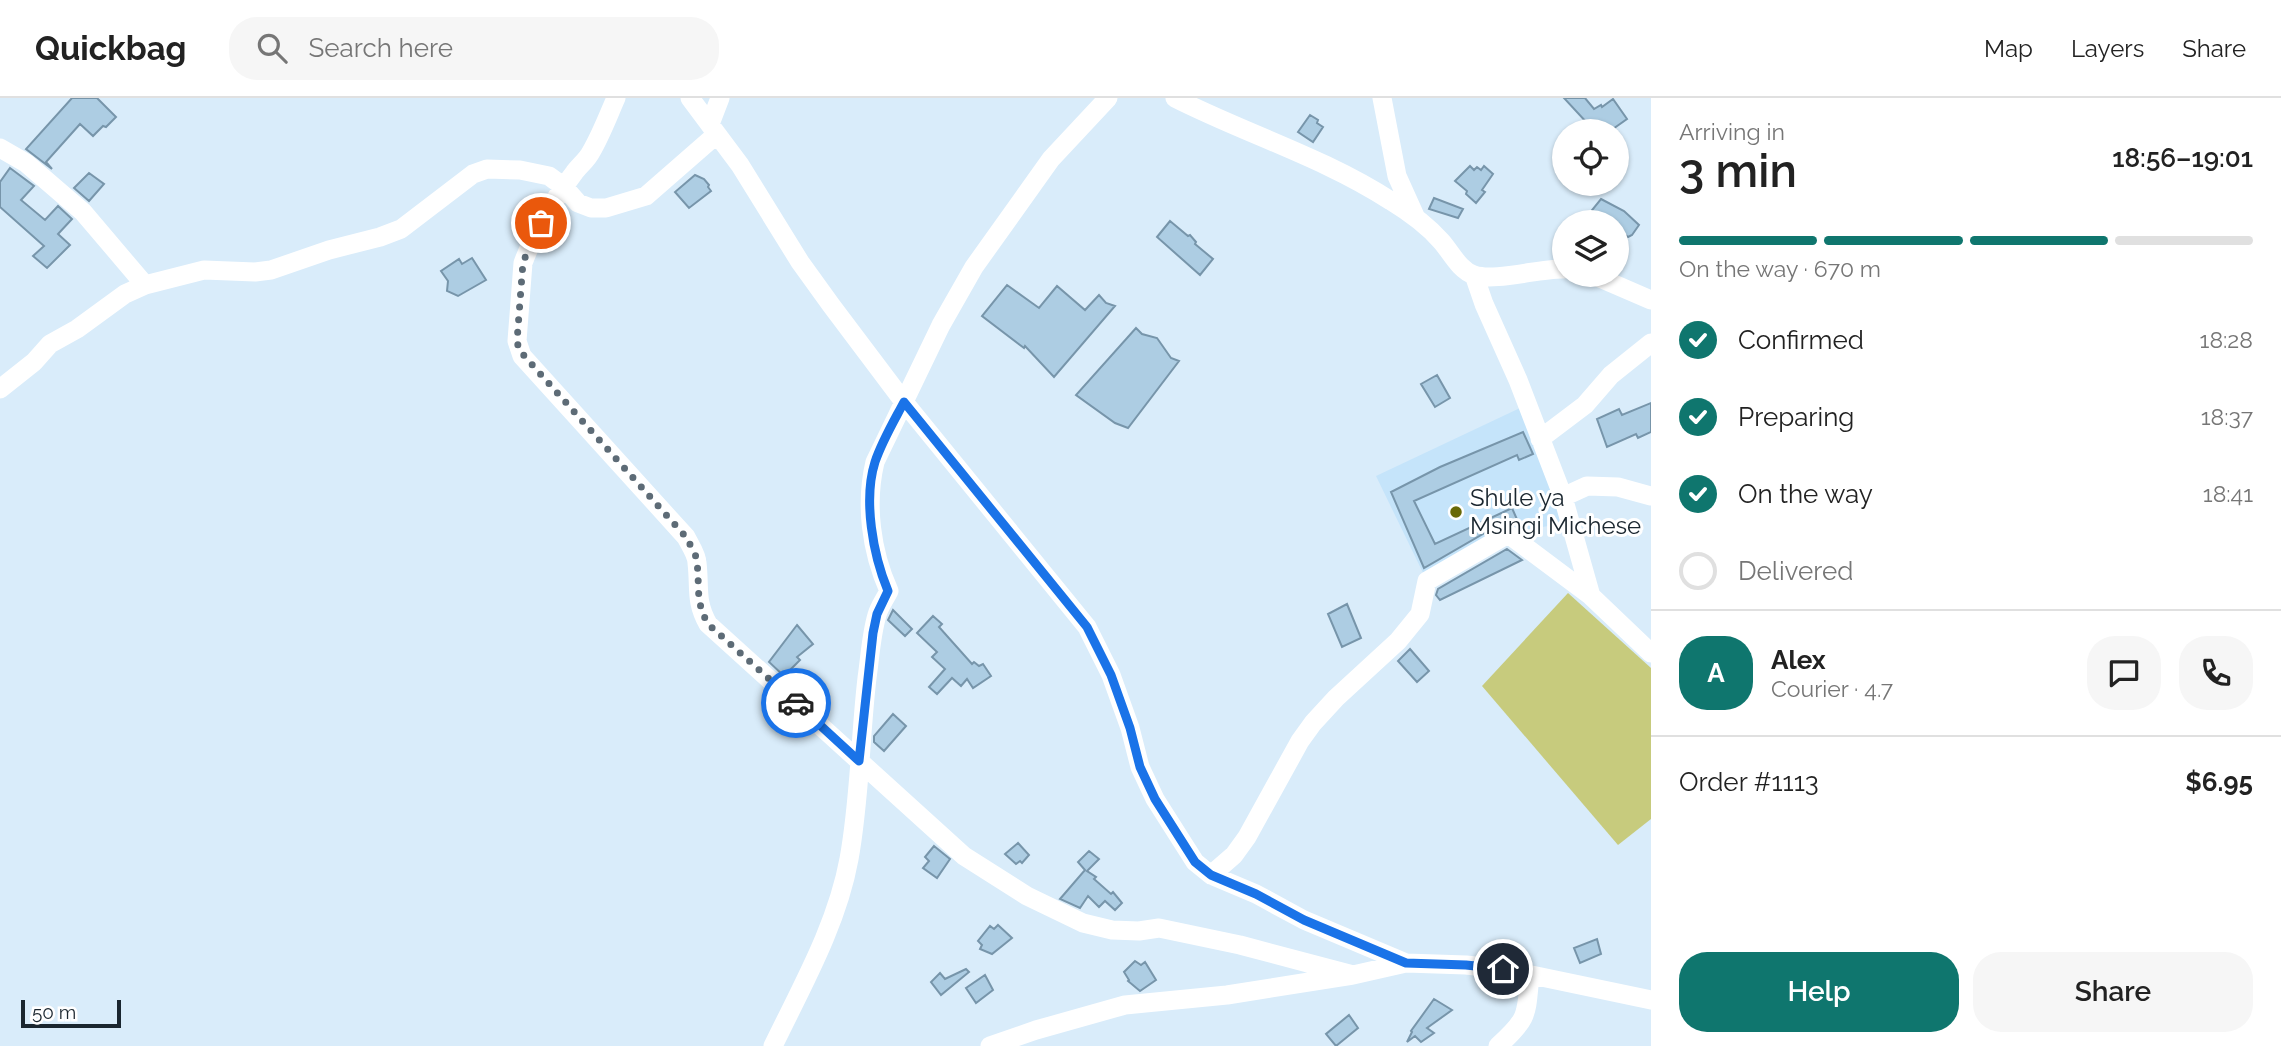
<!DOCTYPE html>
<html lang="en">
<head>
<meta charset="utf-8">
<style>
  :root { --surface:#fff; --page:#f6f6f6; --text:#222; --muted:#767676; --line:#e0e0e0; --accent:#0f766e }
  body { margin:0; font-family:Raleway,sans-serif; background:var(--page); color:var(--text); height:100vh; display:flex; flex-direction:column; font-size:26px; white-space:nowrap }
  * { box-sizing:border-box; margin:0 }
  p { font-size:23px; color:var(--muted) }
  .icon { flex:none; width:38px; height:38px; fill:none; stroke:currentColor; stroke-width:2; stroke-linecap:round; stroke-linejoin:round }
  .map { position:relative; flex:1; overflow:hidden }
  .details { display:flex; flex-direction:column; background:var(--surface); width:630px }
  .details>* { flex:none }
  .controls { position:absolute; left:1552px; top:21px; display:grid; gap:14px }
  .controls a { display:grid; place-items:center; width:77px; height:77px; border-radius:50%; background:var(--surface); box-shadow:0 2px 5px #0004; font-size:35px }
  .scale { position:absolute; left:21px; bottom:18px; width:100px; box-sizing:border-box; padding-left:7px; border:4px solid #1a262f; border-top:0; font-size:19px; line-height:24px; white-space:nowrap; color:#1a262f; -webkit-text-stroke:5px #fff; paint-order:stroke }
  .pin { position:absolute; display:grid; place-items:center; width:60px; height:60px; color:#fff; margin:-30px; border:4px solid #fff; border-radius:50%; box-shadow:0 2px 7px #0007 }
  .courier { position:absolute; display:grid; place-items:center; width:70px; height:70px; margin:-35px; border:5px solid #1a73e8; border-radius:50%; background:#fff; color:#222; box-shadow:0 2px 9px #0007 }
  .overview em { font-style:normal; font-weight:600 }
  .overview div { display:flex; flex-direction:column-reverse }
  .overview { display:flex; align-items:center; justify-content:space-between; height:119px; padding:0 28px }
  h1 { font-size:46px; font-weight:600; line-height:52px }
  .bar { display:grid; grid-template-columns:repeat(4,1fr); gap:10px 7px; align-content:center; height:84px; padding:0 28px }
  .bar i { height:9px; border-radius:5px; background:var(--line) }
  .bar .on { background:var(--accent) }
  .bar p { grid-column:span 4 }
  .line { display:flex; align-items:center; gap:18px; padding:0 28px; border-top:2px solid var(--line) }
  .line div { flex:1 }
  .round { display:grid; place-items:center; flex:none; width:74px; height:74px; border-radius:28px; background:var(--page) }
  ol { padding:0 28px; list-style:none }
  li { display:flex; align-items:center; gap:21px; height:77px }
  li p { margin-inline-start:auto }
  li .icon { padding:7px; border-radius:50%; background:var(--accent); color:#fff; stroke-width:4 }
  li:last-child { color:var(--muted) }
  li i { width:38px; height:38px; border:4px solid var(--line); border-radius:50% }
  .primary-button { display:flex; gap:14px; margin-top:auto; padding:14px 28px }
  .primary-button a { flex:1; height:80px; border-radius:28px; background:var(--accent); color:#fff; font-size:28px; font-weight:600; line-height:80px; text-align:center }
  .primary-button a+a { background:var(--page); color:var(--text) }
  header { display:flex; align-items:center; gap:42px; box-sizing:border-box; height:98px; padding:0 35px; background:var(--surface); border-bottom:2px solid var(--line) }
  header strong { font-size:33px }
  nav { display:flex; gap:38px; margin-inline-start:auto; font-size:24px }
  .search { width:490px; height:63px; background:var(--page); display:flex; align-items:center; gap:18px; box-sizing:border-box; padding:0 24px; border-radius:28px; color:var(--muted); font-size:26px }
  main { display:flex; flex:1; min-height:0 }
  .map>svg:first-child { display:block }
  .built { fill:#c5e4fa }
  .green { fill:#c7cb7d }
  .building { fill:#adcde3; stroke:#7795aa; stroke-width:2 }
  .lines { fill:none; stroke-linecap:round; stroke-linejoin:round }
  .minor { stroke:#fff; stroke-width:19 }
  .done { stroke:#5d6b76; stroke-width:7; stroke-dasharray:0 12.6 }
  .route { stroke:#1a73e8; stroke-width:9 }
  .poi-dot { fill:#686907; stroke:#fff; stroke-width:2.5 }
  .labels { text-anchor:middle; stroke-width:6; stroke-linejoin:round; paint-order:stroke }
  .poi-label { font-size:24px; fill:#1a262f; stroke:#fff; text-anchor:start }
</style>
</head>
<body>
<header>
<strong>Quickbag</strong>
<div class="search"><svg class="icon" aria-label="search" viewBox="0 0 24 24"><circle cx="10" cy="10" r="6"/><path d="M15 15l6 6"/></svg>Search here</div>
<nav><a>Map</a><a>Layers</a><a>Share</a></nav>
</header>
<main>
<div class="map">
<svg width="1651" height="948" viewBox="0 0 1651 948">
  <rect width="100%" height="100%" fill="#d9ecfa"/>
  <path class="built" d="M1520,310L1573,423L1508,436L1427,483L1376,378Z"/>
  <path class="green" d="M1568,495L1651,570V721L1618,747L1482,588Z"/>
  <path class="building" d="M72,0H97L116,19L106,29L103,28L93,38L80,26L46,64L52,71L26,51Z
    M1564,0H1585L1594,11L1601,7L1602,9L1613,1L1627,21L1610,33H1583L1589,27Z
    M1310,17L1318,22L1317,25L1323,29L1313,44L1298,34Z
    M1470,68L1474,72L1477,69L1481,72L1484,68L1493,76L1482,92L1485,94L1476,105L1466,96L1467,93L1455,83Z
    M10,70L34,88L21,102L45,122L58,108L72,121L58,136L70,147L47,170L33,158L44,148L0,109V84Z
    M89,75L104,86L89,103L74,90Z
    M695,77L704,81L709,87L708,89L711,93L689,110L675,94Z
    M1434,100L1463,111L1458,120L1429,111Z
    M1601,101L1624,113L1639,127L1632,137L1628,139L1617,131V124H1604L1599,121L1597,124L1588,117Z
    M1170,123L1188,138L1190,137L1196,144L1195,146L1213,161L1200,177L1157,139Z
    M472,160L486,182L458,198L447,193L448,183L441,173L459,161L462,166Z
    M1007,187L1039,210L1057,188L1085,212L1099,197L1106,205L1115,208L1054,279L1025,248L1024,250L982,218Z
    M1136,230L1142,236L1157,240L1171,260L1179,263L1128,330L1115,325L1076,297Z
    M1437,277L1450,300L1435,309L1421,286Z
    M1651,305V334L1638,340L1636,336L1607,349L1597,321L1619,311L1622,317Z
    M1523,334L1533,356L1519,362L1517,357L1414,403L1435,446L1512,410L1519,426L1508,424L1502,425L1424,470L1391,394L1440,369Z
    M1507,451L1522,462L1440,502L1436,497L1438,491Z
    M1347,506L1361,540L1342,549L1328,516Z
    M893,512L912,531L905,538L888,522Z
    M933,518L942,526L939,529L972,566L974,564L979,568L983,566L991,578L973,590L967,581L961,588L952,580L937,596L929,589L945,571L932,559L937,554L917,535Z
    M797,527L813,546L797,559L800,562L784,578L769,564Z
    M1410,551L1429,573L1417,584L1398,563Z
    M893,616L906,628L884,653L874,644V638Z
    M1018,745L1029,757L1022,765L1020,763L1016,766L1005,756Z
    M934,748L950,761L937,780L923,770L929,763L925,759Z
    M1089,753L1099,761L1087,773L1096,779L1094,781L1111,796L1113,794L1122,805L1115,812L1105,803L1099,809L1088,798L1080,810L1060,801L1085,772L1078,764Z
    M998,827L1012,840L992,856L980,851L982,847L978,843L990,828L994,831Z
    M1597,841L1601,856L1580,865L1574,850Z
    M1135,863L1141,867L1145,864L1156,882L1140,893L1128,883L1129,882L1124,874Z
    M966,871L969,874L941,897L931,884L940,875L945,881Z
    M985,877L993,892L976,905L966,890Z
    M1434,901L1452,912L1427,930L1434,935L1421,944L1415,938L1407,944L1412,934L1411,933Z
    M1349,917L1358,930L1336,948L1326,936Z"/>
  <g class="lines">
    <path class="minor" d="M616,0C608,18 601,37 591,54C587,62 579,68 574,75C553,102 535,133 523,165L517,243L522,258L686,439C690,447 697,457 697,465C700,490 695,503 708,526L964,758L1027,798L1083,825L1112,832L1139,833L1159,830L1240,847L1353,877
      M690,0L740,67L800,164L831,207L904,304L1087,529L1111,577L1130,630L1140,669L1155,701L1195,764L1211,777L1256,796L1304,822L1406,865
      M1175,0C1246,36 1323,59 1391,103C1409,114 1427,127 1441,143C1451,154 1459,172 1474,177C1494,184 1541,170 1564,171
      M1382,0L1397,78L1415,118
      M710,26L720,0
      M0,50L26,65L83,114L145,187
      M1474,177L1484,206L1518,282L1563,399L1591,498
      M1593,177L1651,202
      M0,291L34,264L50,246L77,231L125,196L145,187L204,172L255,174L271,172L329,152L380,139L401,131L473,76L487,71L520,72L549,78L564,89L578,105L591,110H606L646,98L717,36
      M1540,341L1585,307L1611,277L1651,245
      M1563,399L1587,388L1618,389L1651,398
      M1211,777L1234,757L1247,739L1300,643L1313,625L1336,600L1398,543L1420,516L1427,483L1508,436L1591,498L1651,555
      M773,948C802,888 837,827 849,761C860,701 860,640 867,580C870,560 871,537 877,517C879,509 885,501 889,493C871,453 865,406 875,364L941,227L974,169L1051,61L1108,0
      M990,948L1036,932L1125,907L1227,897L1353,877L1406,865L1466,867L1503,871L1651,902
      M1498,948C1529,920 1526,917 1530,877"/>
  </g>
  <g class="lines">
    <path class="done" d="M541,125L523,164L517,243L519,252L686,439C690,447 697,457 697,465C700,490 695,503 708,526L796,605"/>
    <path class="route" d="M796,605L859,663L873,535L877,516L888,493C873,457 863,402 875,364C882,343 894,323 904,304L1087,529L1111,577L1130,630L1140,669L1155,701L1195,764L1211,777L1256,796L1304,822L1406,865L1466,867L1503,871"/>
  </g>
  <circle class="poi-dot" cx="1456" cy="414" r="7"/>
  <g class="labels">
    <g class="poi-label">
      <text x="1470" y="408">Shule ya<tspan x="1470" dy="28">Msingi Michese</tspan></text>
    </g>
  </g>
</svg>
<div class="controls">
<a><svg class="icon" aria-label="locate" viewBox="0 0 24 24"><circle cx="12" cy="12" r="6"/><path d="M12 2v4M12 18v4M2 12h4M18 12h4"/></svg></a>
<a><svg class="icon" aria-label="layers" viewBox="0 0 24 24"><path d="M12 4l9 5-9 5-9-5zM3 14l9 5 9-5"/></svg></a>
</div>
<div class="scale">50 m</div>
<div class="pin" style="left:541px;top:125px;background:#ea580c"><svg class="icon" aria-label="bag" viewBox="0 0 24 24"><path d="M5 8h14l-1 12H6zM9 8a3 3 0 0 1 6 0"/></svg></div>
<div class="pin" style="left:1503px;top:871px;background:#1f2937"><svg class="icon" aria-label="home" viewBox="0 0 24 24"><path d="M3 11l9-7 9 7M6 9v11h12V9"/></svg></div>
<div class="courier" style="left:796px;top:605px"><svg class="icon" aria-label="car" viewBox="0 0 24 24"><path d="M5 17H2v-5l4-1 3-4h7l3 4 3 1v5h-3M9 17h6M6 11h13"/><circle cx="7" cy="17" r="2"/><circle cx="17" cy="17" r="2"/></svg></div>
</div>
<section class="details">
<div class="overview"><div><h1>3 min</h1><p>Arriving in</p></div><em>18:56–19:01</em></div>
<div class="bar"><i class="on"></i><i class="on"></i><i class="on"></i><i></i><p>On the way · 670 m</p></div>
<ol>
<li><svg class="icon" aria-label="check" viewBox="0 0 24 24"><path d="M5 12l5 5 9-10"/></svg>Confirmed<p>18:28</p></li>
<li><svg class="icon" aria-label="check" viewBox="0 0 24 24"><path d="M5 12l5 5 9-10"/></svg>Preparing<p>18:37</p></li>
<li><svg class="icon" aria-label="check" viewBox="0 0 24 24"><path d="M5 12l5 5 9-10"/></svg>On the way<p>18:41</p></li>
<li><i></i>Delivered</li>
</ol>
<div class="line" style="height:126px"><b class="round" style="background:var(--accent);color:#fff">A</b><div><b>Alex</b><p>Courier · 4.7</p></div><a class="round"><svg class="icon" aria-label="chat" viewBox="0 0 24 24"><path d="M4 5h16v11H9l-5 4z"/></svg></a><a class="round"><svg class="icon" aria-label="phone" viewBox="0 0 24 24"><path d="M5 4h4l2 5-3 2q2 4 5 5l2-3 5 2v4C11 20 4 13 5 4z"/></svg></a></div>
<div class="line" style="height:91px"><div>Order #1113</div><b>$6.95</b></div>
<div class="primary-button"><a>Help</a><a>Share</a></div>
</section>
</main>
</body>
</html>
